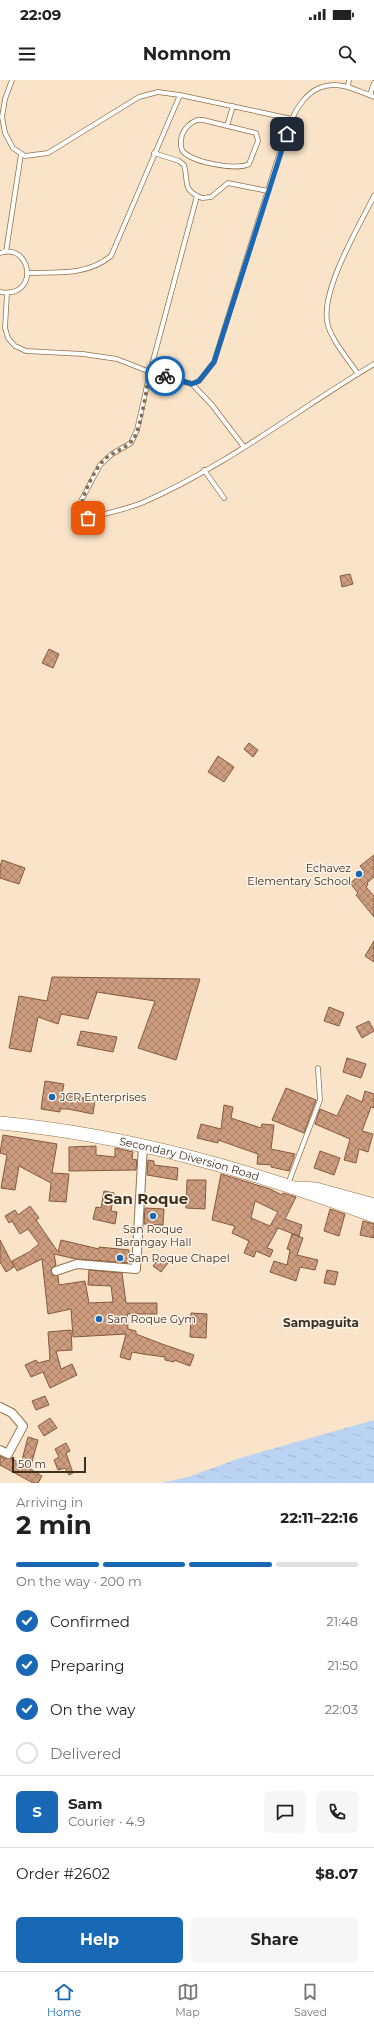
<!DOCTYPE html>
<html lang="en">
<head>
<meta charset="utf-8">
<style>
  :root { --surface:#fff; --page:#f6f6f6; --text:#222; --muted:#767676; --line:#e0e0e0; --accent:#1968b6 }
  body { margin:0; font-family:Montserrat,sans-serif; background:var(--page); color:var(--text); height:100vh; display:flex; flex-direction:column; font-size:15px; white-space:nowrap }
  * { box-sizing:border-box; margin:0 }
  p { font-size:13px; color:var(--muted) }
  .icon { flex:none; width:22px; height:22px; fill:none; stroke:currentColor; stroke-width:2; stroke-linecap:round; stroke-linejoin:round }
  .map { position:relative; height:1403px; overflow:hidden }
  .details { display:flex; flex-direction:column; background:var(--surface); flex:1 }
  .details>* { flex:none }
  .scale { position:absolute; left:12px; bottom:10px; width:74px; box-sizing:border-box; padding-left:4px; border:2px solid #3f301e; border-top:0; font-size:11px; line-height:14px; white-space:nowrap; color:#3f301e; -webkit-text-stroke:3px #fcf4eb; paint-order:stroke }
  .pin { position:absolute; display:grid; place-items:center; width:34px; height:34px; color:#fff; margin:-17px; border-radius:8px; box-shadow:0 2px 6px #0006 }
  .courier { position:absolute; display:grid; place-items:center; width:40px; height:40px; margin:-20px; border:3px solid #1968b6; border-radius:50%; background:#fff; color:#222; box-shadow:0 1px 5px #0007 }
  .summary em { font-style:normal; font-weight:700 }
  .summary div { display:flex; flex-direction:column-reverse }
  .summary { display:flex; align-items:center; justify-content:space-between; height:68px; padding:0 16px }
  h1 { font-size:26px; font-weight:700; line-height:30px }
  .bar { display:grid; grid-template-columns:repeat(4,1fr); gap:6px 4px; align-content:center; height:48px; padding:0 16px }
  .bar i { height:5px; border-radius:3px; background:var(--line) }
  .bar .current { background:var(--accent) }
  .bar p { grid-column:span 4 }
  .line { display:flex; align-items:center; gap:10px; padding:0 16px; border-top:1px solid var(--line) }
  .line div { flex:1 }
  .round { display:grid; place-items:center; flex:none; width:42px; height:42px; border-radius:6px; background:var(--page) }
  ol { padding:0 16px; list-style:none }
  li { display:flex; align-items:center; gap:12px; height:44px }
  li p { margin-inline-start:auto }
  li .icon { padding:4px; border-radius:50%; background:var(--accent); color:#fff; stroke-width:4 }
  li:last-child { color:var(--muted) }
  li i { width:22px; height:22px; border:2px solid var(--line); border-radius:50% }
  .cta { display:flex; gap:8px; margin-top:auto; padding:8px 16px }
  .cta a { flex:1; height:46px; border-radius:6px; background:var(--accent); color:#fff; font-size:16px; font-weight:700; line-height:46px; text-align:center }
  .cta a+a { background:var(--page); color:var(--text) }
  .status { display:flex; justify-content:space-between; align-items:center; height:28px; padding:0 20px; background:var(--surface); direction:ltr }
  .status svg { height:11px; fill:currentColor }
  header { display:flex; justify-content:space-between; align-items:center; height:52px; padding:0 16px; background:var(--surface); font-size:18px; font-weight:700 }
  .dock { display:flex; justify-content:space-around; align-items:center; height:56px; border-top:1px solid var(--line); background:var(--surface); font-size:11px; color:var(--muted) }
  .dock a { display:grid; justify-items:center; gap:2px }
  .dock .current { color:var(--accent) }
  .map>svg:first-child { display:block }
  .water { fill:url(#water-ripples) }
  .building { fill:url(#building-cross-hatch); stroke:#86593d; fill-rule:evenodd }
  .lines { fill:none; stroke-linecap:round; stroke-linejoin:round }
  .service-casing { stroke:#937247; stroke-width:5.5 }
  .minor-casing { stroke:#937247; stroke-width:10 }
  .tertiary-casing { stroke:#937247; stroke-width:12 }
  .primary-casing { stroke:#937247; stroke-width:14 }
  .service { stroke:#fff; stroke-width:4 }
  .minor { stroke:#fff; stroke-width:8 }
  .tertiary { stroke:#fff; stroke-width:11 }
  .primary { stroke:#fff; stroke-width:13 }
  .done { stroke:#806f5a; stroke-width:4; stroke-dasharray:0 7.2 }
  .route { stroke:#1968b6; stroke-width:5 }
  .poi-dot { fill:#1968b6; stroke:#fcf4eb; stroke-width:1.5 }
  .labels { text-anchor:middle; stroke-width:3; stroke-linejoin:round; paint-order:stroke }
  .poi-label { font-size:11px; fill:#3f301e; stroke:#fcf4eb; text-anchor:start }
  .street-label { font-size:11px; fill:#3f301e; stroke:#fcf4eb }
  .neighbourhood-label { font-size:12px; font-weight:bold; fill:#3f301e; stroke:#fcf4eb }
  .district-label { font-size:15px; font-weight:bold; fill:#3f301e; stroke:#fcf4eb }
</style>
</head>
<body>
<div class="status"><b>22:09</b><svg viewBox="0 0 49 12"><path d="M0 12V9h3v3zM5 12V6h3v6zM10 12V3h3v9zM15 12V0h3v12zM26 1h20v11H26zM47 4h2v5h-2z"/></svg></div>
<header><svg class="icon" aria-label="menu" viewBox="0 0 24 24"><path d="M4 6h16M4 12h16M4 18h16"/></svg>Nomnom<svg class="icon" aria-label="search" viewBox="0 0 24 24"><circle cx="10" cy="10" r="6"/><path d="M15 15l6 6"/></svg></header>
<div class="map">
<svg width="374" height="1403" viewBox="0 0 374 1403">
  <defs>
    <pattern id="water-ripples" width="26" height="14" patternUnits="userSpaceOnUse"><rect width="26" height="14" fill="#bad3f2"/><path d="M2 4q2-2 4 0t4 0M15 11q2-2 4 0t4 0" fill="none" stroke="#a1b5cf"/></pattern>
    <pattern id="building-cross-hatch" width="8" height="8" patternUnits="userSpaceOnUse"><rect width="8" height="8" fill="#cd9c7e"/><path d="M0 0l8 8M0 8l8-8" fill="none" stroke="#a88067"/></pattern>
  </defs>
  <rect width="100%" height="100%" fill="#fae4c9"/>
  <path class="water" d="M374,1340V1403H161L188,1397L240,1378Z"/>
  <path class="building" d="M350,494L353,504L342,507L340,496Z
    M49,569L59,574L53,588L42,583Z
    M249,663L258,670L253,677L244,669Z
    M218,676L234,687L224,702L208,692Z
    M374,775V797L367,803L368,805L366,807L374,816V837L356,815L358,813L350,803L365,792L360,786Z
    M2,780L25,788L19,804L0,798V787Z
    M374,861V882L365,876Z
    M52,897L200,899L176,980L138,968L155,921L97,912L88,939L61,934L58,944L38,937L31,972L9,968L19,916L47,921Z
    M329,927L344,933L339,946L324,941Z
    M369,941L374,951L362,958L356,947Z
    M81,951L117,957L113,972L77,965Z
    M347,978L366,984L361,998L343,992Z
    M45,1001L64,1004L62,1014L95,1020L93,1034L68,1029H60V1032L41,1029Z
    M286,1008L316,1020L304,1053L272,1040Z
    M365,1011L374,1014V1028L371,1027L362,1051L373,1054L368,1072L359,1069L356,1083L344,1080L350,1059L315,1044L320,1029L337,1036L347,1015L362,1022Z
    M224,1025L233,1027L231,1038L261,1048L262,1044L274,1045L271,1069L295,1074L289,1091L271,1087L272,1085L257,1084L258,1074L218,1060V1063L197,1058L201,1044L221,1049Z
    M3,1055L57,1064L52,1093L69,1094L66,1122L49,1121L51,1103L19,1086L15,1110L1,1108L7,1075L0,1073Z
    M96,1066V1075L115,1077V1068L133,1072L132,1079L137,1080L136,1090L69,1091V1067Z
    M320,1071L340,1078L334,1095L314,1088Z
    M148,1080L154,1081V1085L178,1088L177,1100L147,1095Z
    M221,1094L270,1109L282,1115L283,1113L296,1117L285,1139L302,1145L299,1156L278,1148L267,1168L273,1170L270,1177L256,1171L254,1177L244,1173L249,1161L232,1153L235,1146L212,1140ZM255,1121L278,1132L270,1146L251,1138Z
    M187,1100H206L205,1129L186,1128Z
    M104,1111L114,1113L111,1131L117,1132L115,1144L93,1139L96,1127L101,1128Z
    M30,1126L39,1138L36,1140L58,1172L61,1160L99,1169V1167L129,1170L128,1183L76,1179L54,1174L56,1185L52,1188L51,1192L53,1195L58,1196L59,1205L85,1201L89,1223L113,1222L111,1206L88,1205L89,1190L122,1193L126,1223H157V1234H127L128,1249L136,1251V1254L162,1264L194,1275L190,1286L174,1280V1282L165,1280V1277L143,1274L132,1272L130,1280L120,1277L126,1254L73,1257L71,1229L48,1234L42,1179L17,1191L12,1181L29,1172L39,1164L28,1149L20,1154L12,1141L9,1143L5,1136L15,1130L18,1135Z
    M145,1128L164,1129L163,1145L144,1144Z
    M330,1129L345,1134L339,1156L324,1151Z
    M363,1141L374,1144V1158L360,1155Z
    M292,1154L303,1158L297,1175L318,1180L315,1190L300,1187L296,1201L270,1192L274,1181L287,1185L290,1170L287,1169Z
    M0,1160L14,1187L6,1192L0,1182Z
    M160,1177L168,1183L161,1192L153,1186Z
    M327,1190L338,1192L335,1205L324,1203Z
    M191,1233L207,1234L206,1258L190,1257Z
    M71,1250L72,1270L56,1271L61,1289L72,1284L77,1295L50,1308L43,1292L31,1297L25,1285L36,1280L38,1283L50,1280L48,1252Z
    M45,1316L49,1325L36,1330L32,1321Z
    M50,1338L57,1348L44,1356L38,1346Z
    M28,1357L38,1360L30,1389L42,1396L38,1403H33L0,1385V1376L6,1379L11,1378L21,1384Z
    M66,1363L70,1371L66,1373L73,1393L69,1395L65,1388L58,1390L54,1380L59,1377L55,1369Z"/>
  <g class="lines">
    <defs>
      <path id="service" d="M12,0L5,19L2,37L5,53L13,68L25,76L48,73L139,17L158,12L180,15L292,39
        M348,6L349,0
        M370,15L374,3
        M197,40H203L256,53L258,61L249,84C237,91 189,82 182,70C180,65 181,59 182,55C185,47 190,43 197,40Z
        M227,46L233,26
        M154,73L179,81L184,85C189,101 181,110 202,118L211,117L228,103L268,111
        M197,116L150,292L137,350L131,363L112,374L100,385L81,421L80,432C85,437 87,438 94,437C110,432 128,429 144,422C226,386 297,330 374,284
        M6,172L21,74
        M0,173C32,162 40,219 0,212
        M28,193C58,192 86,196 111,176L180,15
        M7,213L5,248L8,258L15,266L26,271L83,274L117,279L150,292L192,304L212,325L244,367
        M358,294C348,279 329,257 327,241C322,208 359,146 374,116
        M192,304L199,301L214,282C230,231 246,180 262,129C272,99 280,68 292,39C297,27 307,13 319,8C338,0 356,10 374,17
        M204,390L224,418
        M288,1104L320,1020L318,988"/>
      <path id="minor" d="M56,1191L77,1184L136,1189L143,1065
        M0,1327L12,1333L23,1346L8,1374L0,1370"/>
      <path id="tertiary" d="M299,1107L316,1108L374,1124"/>
      <g id="primary">
        <path id="s1" d="M0,1043C129,1055 253,1091 374,1136"/>
      </g>
    </defs>
    <use href="#service" class="service-casing"/>
    <use href="#minor" class="minor-casing"/>
    <use href="#tertiary" class="tertiary-casing"/>
    <use href="#primary" class="primary-casing"/>
    <use href="#service" class="service"/>
    <use href="#minor" class="minor"/>
    <use href="#tertiary" class="tertiary"/>
    <use href="#primary" class="primary"/>
  </g>
  <g class="lines">
    <path class="done" d="M88,438L80,432C80,420 95,388 104,380C113,371 127,369 134,358C142,344 146,309 150,292L165,296"/>
    <path class="route" d="M165,296L192,304L199,301L214,282L287,54"/>
  </g>
  <g class="poi-dot">
    <circle cx="359" cy="794" r="4"/>
    <circle cx="52" cy="1017" r="4"/>
    <circle cx="153" cy="1136" r="4"/>
    <circle cx="120" cy="1178" r="4"/>
    <circle cx="99" cy="1239" r="4"/>
  </g>
  <g class="labels">
    <g class="poi-label">
      <text x="351" y="792" text-anchor="end">Echavez<tspan x="351" dy="13">Elementary School</tspan></text>
      <text x="60" y="1021">JCR Enterprises</text>
      <text x="153" y="1153" text-anchor="middle">San Roque<tspan x="153" dy="13">Barangay Hall</tspan></text>
      <text x="128" y="1182">San Roque Chapel</text>
      <text x="107" y="1243">San Roque Gym</text>
    </g>
    <g class="street-label">
      <text dy="4" stroke="none"><textPath href="#s1" startOffset="193">Secondary Diversion Road</textPath></text>
    </g>
    <g class="neighbourhood-label">
      <text x="321" y="1247">Sampaguita</text>
    </g>
    <g class="district-label">
      <text x="146" y="1124">San Roque</text>
    </g>
  </g>
</svg>
<div class="scale">50 m</div>
<div class="pin" style="left:88px;top:438px;background:#ea580c"><svg class="icon" aria-label="bag" viewBox="0 0 24 24"><path d="M5 8h14l-1 12H6zM9 8a3 3 0 0 1 6 0"/></svg></div>
<div class="pin" style="left:287px;top:54px;background:#1f2937"><svg class="icon" aria-label="home" viewBox="0 0 24 24"><path d="M3 11l9-7 9 7M6 9v11h12V9"/></svg></div>
<div class="courier" style="left:165px;top:296px"><svg class="icon" aria-label="bike" viewBox="0 0 24 24"><circle cx="6" cy="16" r="4"/><circle cx="18" cy="16" r="4"/><path d="M6 16l4-8h5l3 8M10 8l3 8H6M13 5h3"/></svg></div>
</div>
<section class="details">
<div class="summary"><div><h1>2 min</h1><p>Arriving in</p></div><em>22:11–22:16</em></div>
<div class="bar"><i class="current"></i><i class="current"></i><i class="current"></i><i></i><p>On the way · 200 m</p></div>
<ol>
<li><svg class="icon" aria-label="check" viewBox="0 0 24 24"><path d="M5 12l5 5 9-10"/></svg>Confirmed<p>21:48</p></li>
<li><svg class="icon" aria-label="check" viewBox="0 0 24 24"><path d="M5 12l5 5 9-10"/></svg>Preparing<p>21:50</p></li>
<li><svg class="icon" aria-label="check" viewBox="0 0 24 24"><path d="M5 12l5 5 9-10"/></svg>On the way<p>22:03</p></li>
<li><i></i>Delivered</li>
</ol>
<div class="line" style="height:72px"><b class="round" style="background:var(--accent);color:#fff">S</b><div><b>Sam</b><p>Courier · 4.9</p></div><a class="round"><svg class="icon" aria-label="chat" viewBox="0 0 24 24"><path d="M4 5h16v11H9l-5 4z"/></svg></a><a class="round"><svg class="icon" aria-label="phone" viewBox="0 0 24 24"><path d="M5 4h4l2 5-3 2q2 4 5 5l2-3 5 2v4C11 20 4 13 5 4z"/></svg></a></div>
<div class="line" style="height:52px"><div>Order #2602</div><b>$8.07</b></div>
<div class="cta"><a>Help</a><a>Share</a></div>
</section>
<nav class="dock">
<a class="current"><svg class="icon" aria-label="home" viewBox="0 0 24 24"><path d="M3 11l9-7 9 7M6 9v11h12V9"/></svg>Home</a>
<a><svg class="icon" aria-label="map" viewBox="0 0 24 24"><path d="M3 6l6-2 6 2 6-2v14l-6 2-6-2-6 2zM9 4v14M15 6v14"/></svg>Map</a>
<a><svg class="icon" aria-label="saved" viewBox="0 0 24 24"><path d="M7 4h10v16l-5-4-5 4z"/></svg>Saved</a>
</nav>
</body>
</html>
